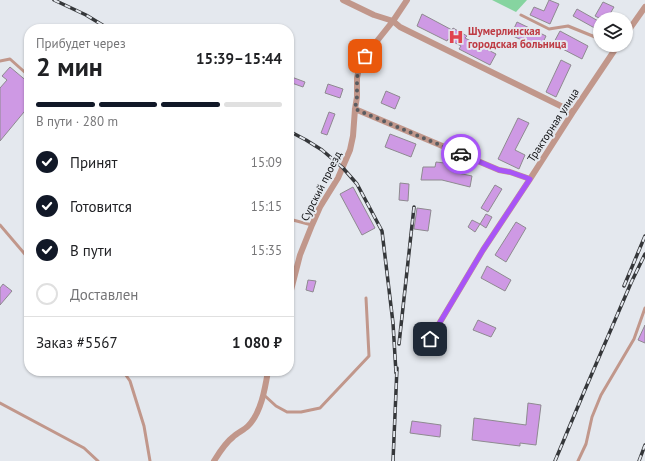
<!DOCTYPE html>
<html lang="ru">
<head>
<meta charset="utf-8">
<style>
  :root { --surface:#fff; --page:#f6f6f6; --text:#202124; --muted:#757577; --line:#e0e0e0; --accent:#111827 }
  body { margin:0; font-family:"PT Sans",sans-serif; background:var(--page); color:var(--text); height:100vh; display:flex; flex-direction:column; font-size:15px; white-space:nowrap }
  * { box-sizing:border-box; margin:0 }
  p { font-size:13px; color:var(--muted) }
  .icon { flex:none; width:22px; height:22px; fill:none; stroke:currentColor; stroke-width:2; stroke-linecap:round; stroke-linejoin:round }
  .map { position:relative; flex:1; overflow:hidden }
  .panel { position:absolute; left:24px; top:24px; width:270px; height:352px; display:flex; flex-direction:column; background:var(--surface); border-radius:16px; box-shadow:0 1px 3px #0004 }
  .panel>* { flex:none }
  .controls { position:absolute; left:593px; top:12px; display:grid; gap:8px }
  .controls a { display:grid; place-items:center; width:40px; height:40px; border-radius:50%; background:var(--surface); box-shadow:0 1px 3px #0004; font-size:20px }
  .pin { position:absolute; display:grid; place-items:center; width:34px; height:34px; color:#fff; margin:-17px; border-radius:8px; box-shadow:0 2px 6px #0006 }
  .courier { position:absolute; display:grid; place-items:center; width:40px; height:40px; margin:-20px; border:3px solid #a855f7; border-radius:50%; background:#fff; color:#222; box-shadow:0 1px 5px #0007 }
  .overview em { font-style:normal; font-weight:700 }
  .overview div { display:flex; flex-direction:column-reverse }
  .overview { display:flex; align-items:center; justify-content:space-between; height:68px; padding:0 12px }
  h1 { font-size:26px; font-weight:700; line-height:30px }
  .bar { display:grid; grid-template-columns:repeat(4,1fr); gap:6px 4px; align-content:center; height:48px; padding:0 12px }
  .bar i { height:5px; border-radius:3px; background:var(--line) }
  .bar .selected { background:var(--accent) }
  .bar p { grid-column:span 4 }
  .line { display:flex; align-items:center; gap:10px; padding:0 12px; border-top:1px solid var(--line) }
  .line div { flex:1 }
  ol { padding:0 12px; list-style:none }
  li { display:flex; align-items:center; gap:12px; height:44px }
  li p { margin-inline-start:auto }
  li .icon { padding:4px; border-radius:50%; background:var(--accent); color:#fff; stroke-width:4 }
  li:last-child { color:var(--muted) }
  li i { width:22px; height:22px; border:2px solid var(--line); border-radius:50% }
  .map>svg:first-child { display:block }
  .green { fill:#86d4a0 }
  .building { fill:#ce99e4; stroke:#8e8a90 }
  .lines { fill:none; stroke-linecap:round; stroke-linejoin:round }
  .service { stroke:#c1978b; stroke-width:3 }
  .minor { stroke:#c1978b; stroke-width:6 }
  .rail-casing { stroke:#35373a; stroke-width:3.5 }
  .rail { stroke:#e4e8ee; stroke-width:2; stroke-dasharray:6; stroke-linecap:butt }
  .done { stroke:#5a5c60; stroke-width:4; stroke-dasharray:0 7.2 }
  .route { stroke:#a855f7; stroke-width:5 }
  .labels { text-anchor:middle; stroke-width:4; stroke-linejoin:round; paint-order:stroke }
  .health-label { font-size:11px; font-weight:bold; fill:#be3a42; stroke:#e4e8ee; text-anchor:start }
  .street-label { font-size:11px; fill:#101113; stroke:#e4e8ee }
</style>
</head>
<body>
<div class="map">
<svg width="645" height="461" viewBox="0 0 645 461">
  <rect width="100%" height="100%" fill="#e4e8ee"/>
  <path class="green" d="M492,0H527L516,12Z"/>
  <path class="building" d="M549,0L559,4L550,24L530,15L534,7L544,11Z
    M603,2L614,7L607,19H601L595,16Z
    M577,9L600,22V31L573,16Z
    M422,14L452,30L453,28L467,36L465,38L496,54L490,65L459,49L461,46L448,39L447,41L417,26Z
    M517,22L546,36L540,49L511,35Z
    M560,31L588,46L582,59L553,44Z
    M561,60L571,65L556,97L546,92Z
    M10,67L29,83V106L0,141V88L7,80L2,76Z
    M289,76L305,82L303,87L289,82Z
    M328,84L343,89L340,98L325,93Z
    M386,91L400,97L395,109L381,103Z
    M329,112L335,114L327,135L321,133Z
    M518,118L529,123L515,150L525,155L519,169L498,159Z
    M390,134L416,144L411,157L385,147Z
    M436,162L453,164V172L472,176L470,187L442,180H421L423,167H435Z
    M400,183L409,184L408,201L399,200Z
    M495,185L502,189L488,212L481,208Z
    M353,187L375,228L362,235L340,194Z
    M417,208L431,210L428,231L414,229Z
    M486,214L492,217L486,228L480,224Z
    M472,220L480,224L475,232L468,227Z
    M516,222L526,228L506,262L495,255Z
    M487,266L511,280L505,291L481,278Z
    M308,280L316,281L313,292L306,290Z
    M3,284L12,291L0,305V288Z
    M478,320L496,328L491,337L473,330Z
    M645,325V343L638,340Z
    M528,403L541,405L536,445L520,443V446L472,440L474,418L526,425Z
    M412,421L441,425L440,437L410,433Z"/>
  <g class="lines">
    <path class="service" d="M521,15L549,29L568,26L600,39
      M0,61L10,59L29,76
      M289,219L312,225
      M0,225L29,259
      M123,371L130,381L144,426L150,461
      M264,395L276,406L287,412H301L320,408L369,356L366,298
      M0,403L84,448L98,461
      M578,461L586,444L592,417L601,395L634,339L645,308"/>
    <path class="minor" d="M343,0L374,15L393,21L400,27L573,112
      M626,34L645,7
      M355,109L499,170L510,172L530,179
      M289,298L300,255L312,225L320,207L338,178L350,150L353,136L355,109L357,97V78L359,68L365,56L393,21L407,0
      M430,339L483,250L530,179L573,112L618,45
      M214,461C219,453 225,443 233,437C237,433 244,430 248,426C261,413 265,389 268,371"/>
    <defs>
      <path id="rail" d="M54,0L86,15L109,29
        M289,131L306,140L322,150L343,168L357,184L382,231L393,323L396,373
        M624,286L645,236
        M399,344L414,207
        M393,461L397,368
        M555,461L584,392L631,283L645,254
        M639,461L645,445"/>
    </defs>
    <use href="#rail" class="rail-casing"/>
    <use href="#rail" class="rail"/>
  </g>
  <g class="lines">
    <path class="done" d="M365,56L359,68L357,78V97L355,109L461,154"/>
    <path class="route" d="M430,339L483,250L530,179L510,172L499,170L461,154"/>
  </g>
  <defs>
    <symbol id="hospital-bare" viewBox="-9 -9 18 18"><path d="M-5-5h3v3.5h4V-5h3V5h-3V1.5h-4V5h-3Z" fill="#e0444e" stroke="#e4e8ee" stroke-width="2.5" paint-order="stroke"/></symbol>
  </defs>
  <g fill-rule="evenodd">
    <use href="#hospital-bare" x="445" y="26" width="22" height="22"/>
  </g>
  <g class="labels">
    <g class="health-label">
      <text x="468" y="35">Шумерлинская<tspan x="468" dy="13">городская больница</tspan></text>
    </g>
    <g class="street-label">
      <text transform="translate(553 125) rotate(-57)" y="4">Тракторная улица</text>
      <text transform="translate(321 186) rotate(-63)" y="4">Сурский проезд</text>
    </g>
  </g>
</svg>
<div class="controls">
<a><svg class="icon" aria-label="layers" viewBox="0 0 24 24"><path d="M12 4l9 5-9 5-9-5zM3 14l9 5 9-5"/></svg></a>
</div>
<div class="pin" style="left:365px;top:56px;background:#ea580c"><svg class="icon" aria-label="bag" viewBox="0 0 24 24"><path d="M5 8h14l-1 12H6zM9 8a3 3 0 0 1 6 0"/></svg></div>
<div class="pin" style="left:430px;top:339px;background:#1f2937"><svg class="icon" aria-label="home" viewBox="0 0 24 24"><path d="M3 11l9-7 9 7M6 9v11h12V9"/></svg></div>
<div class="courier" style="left:461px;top:154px"><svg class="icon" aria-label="car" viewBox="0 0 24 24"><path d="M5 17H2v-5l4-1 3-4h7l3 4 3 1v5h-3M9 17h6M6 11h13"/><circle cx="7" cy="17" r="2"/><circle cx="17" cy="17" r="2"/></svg></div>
<section class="panel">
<div class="overview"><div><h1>2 мин</h1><p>Прибудет через</p></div><em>15:39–15:44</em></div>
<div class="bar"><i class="selected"></i><i class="selected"></i><i class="selected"></i><i></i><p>В пути · 280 m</p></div>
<ol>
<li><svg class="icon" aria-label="check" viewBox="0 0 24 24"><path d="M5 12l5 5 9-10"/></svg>Принят<p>15:09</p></li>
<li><svg class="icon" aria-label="check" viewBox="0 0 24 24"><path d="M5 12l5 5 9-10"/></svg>Готовится<p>15:15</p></li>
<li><svg class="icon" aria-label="check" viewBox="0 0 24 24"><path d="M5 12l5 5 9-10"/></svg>В пути<p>15:35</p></li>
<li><i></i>Доставлен</li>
</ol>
<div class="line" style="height:52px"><div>Заказ #5567</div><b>1 080 ₽</b></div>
</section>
</div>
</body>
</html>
